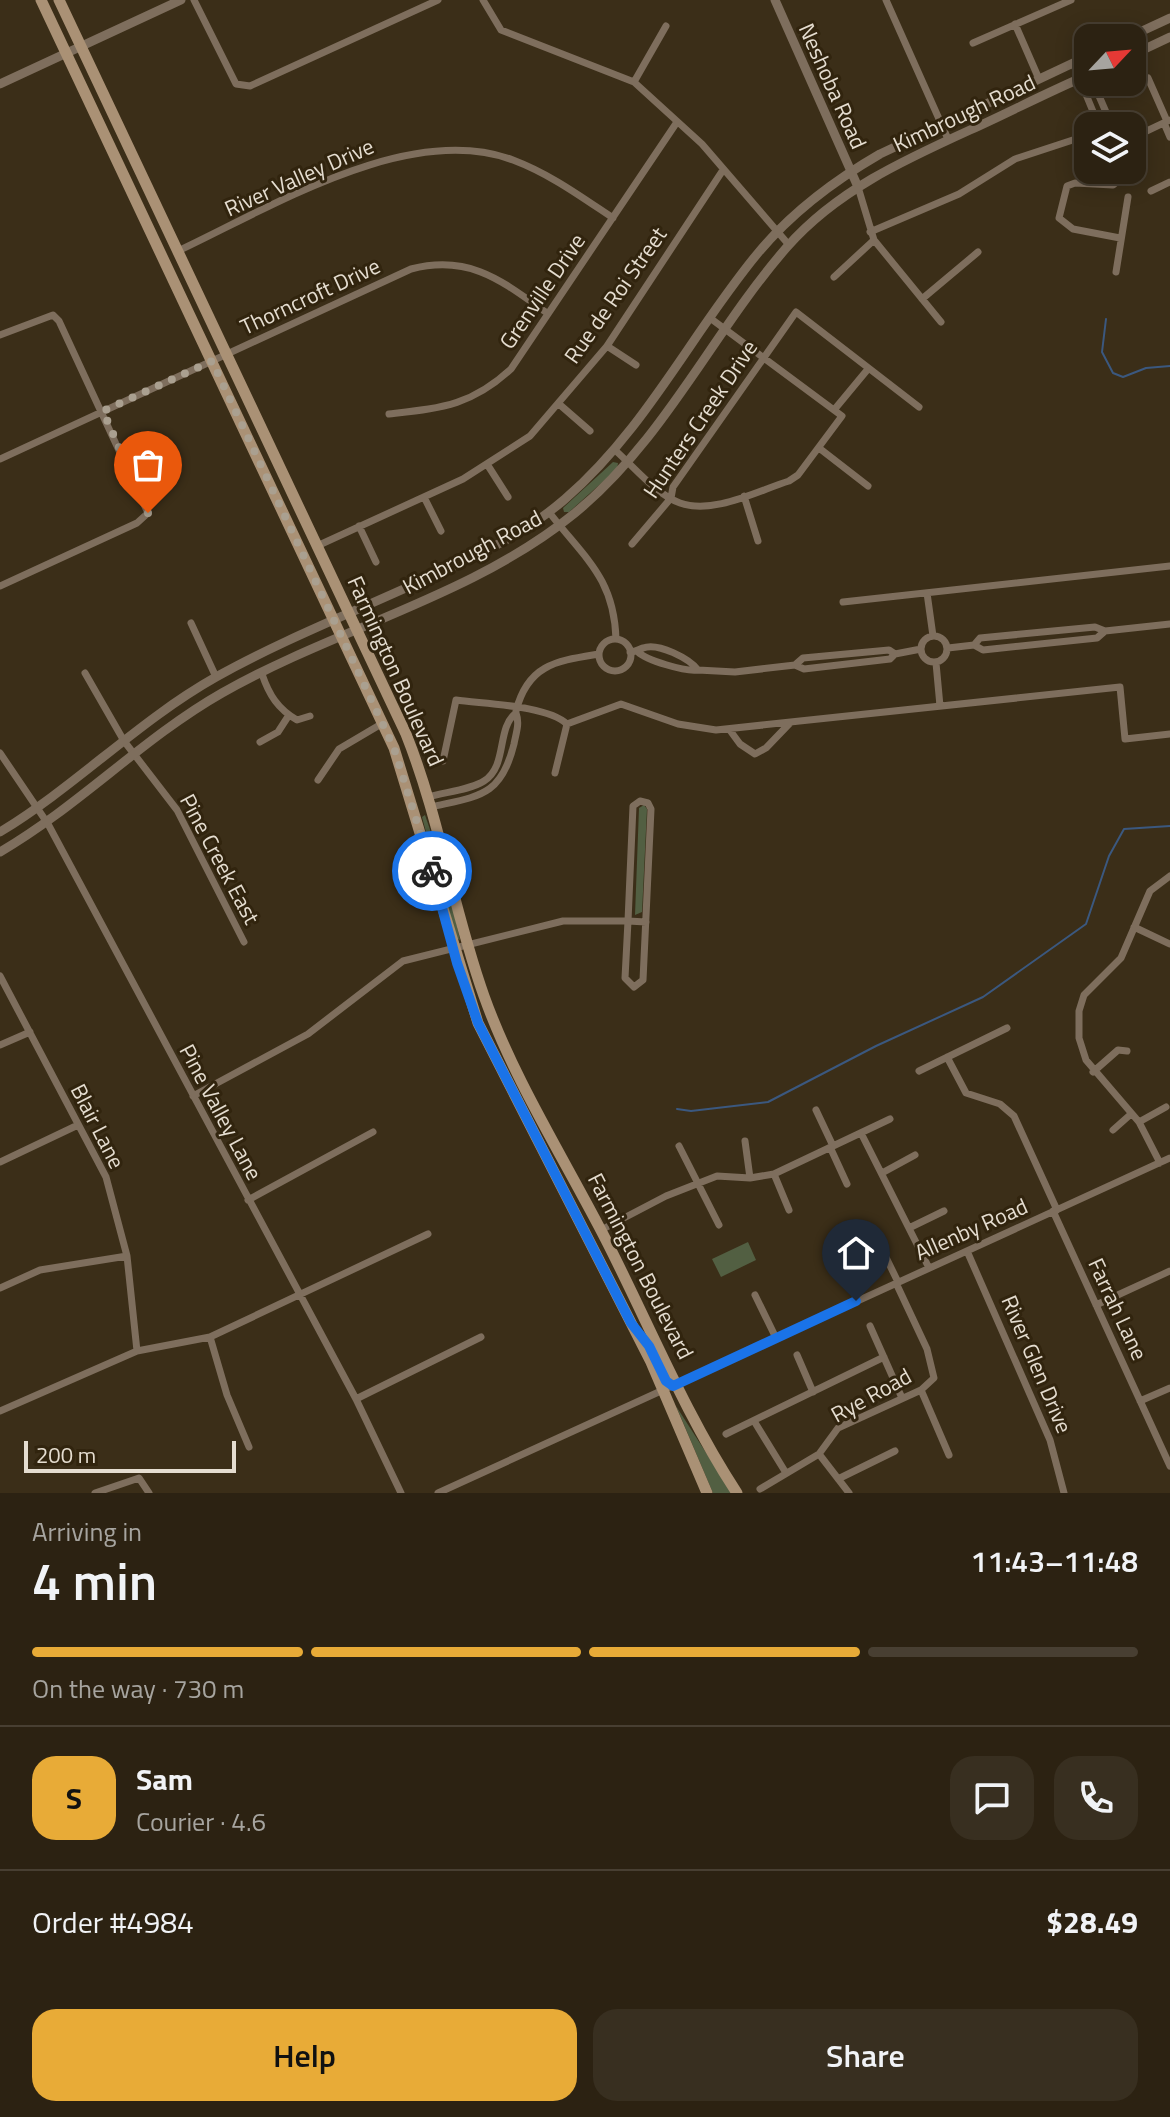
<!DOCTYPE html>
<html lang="en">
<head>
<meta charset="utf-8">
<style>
  :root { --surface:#2c2212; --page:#382f20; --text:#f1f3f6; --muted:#a6a49f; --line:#483f32; --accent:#e8ab37 }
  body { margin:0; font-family:"Titillium Web",sans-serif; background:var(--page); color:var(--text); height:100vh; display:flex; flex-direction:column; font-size:30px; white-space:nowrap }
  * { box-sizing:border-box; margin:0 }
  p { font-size:26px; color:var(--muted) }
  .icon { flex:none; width:44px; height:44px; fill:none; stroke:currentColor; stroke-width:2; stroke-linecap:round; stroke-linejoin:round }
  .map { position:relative; height:1493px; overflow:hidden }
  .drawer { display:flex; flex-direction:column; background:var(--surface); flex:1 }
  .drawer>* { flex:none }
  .needle { width:52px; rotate:64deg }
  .tools { position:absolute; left:1074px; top:24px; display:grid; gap:16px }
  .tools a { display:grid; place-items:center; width:72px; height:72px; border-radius:16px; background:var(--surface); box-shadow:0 4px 20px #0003,0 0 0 2px var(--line); font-size:40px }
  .scale { position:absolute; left:24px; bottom:20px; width:212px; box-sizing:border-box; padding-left:8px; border:4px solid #e5ddd0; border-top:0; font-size:22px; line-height:28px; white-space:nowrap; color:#e5ddd0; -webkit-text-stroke:6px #31240e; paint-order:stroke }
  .pin { position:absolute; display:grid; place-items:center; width:68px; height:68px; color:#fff; margin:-82px -34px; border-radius:50% 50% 50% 0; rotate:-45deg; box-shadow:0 0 8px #0007 }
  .pin .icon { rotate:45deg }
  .courier { position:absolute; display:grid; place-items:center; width:80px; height:80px; margin:-40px; border:6px solid #1a73e8; border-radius:50%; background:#fff; color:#222; box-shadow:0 2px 10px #0007 }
  .headline em { font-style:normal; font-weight:600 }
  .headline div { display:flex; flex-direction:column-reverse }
  .headline { display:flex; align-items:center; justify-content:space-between; height:136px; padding:0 32px }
  h1 { font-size:52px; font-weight:600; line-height:60px }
  .bar { display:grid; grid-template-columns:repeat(4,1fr); gap:12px 8px; align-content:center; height:96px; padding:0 32px }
  .bar i { height:10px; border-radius:6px; background:var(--line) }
  .bar .active { background:var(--accent) }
  .bar p { grid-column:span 4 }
  .line { display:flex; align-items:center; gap:20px; padding:0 32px; border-top:2px solid var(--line) }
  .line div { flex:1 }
  .round { display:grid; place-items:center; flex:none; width:84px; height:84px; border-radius:24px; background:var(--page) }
  .primary-button { display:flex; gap:16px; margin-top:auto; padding:16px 32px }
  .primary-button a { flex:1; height:92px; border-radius:24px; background:var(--accent); color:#111; font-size:32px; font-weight:600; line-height:92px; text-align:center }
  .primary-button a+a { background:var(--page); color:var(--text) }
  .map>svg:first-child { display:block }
  .green { fill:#525f42 }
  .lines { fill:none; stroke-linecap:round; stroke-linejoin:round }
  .stream { stroke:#3b587f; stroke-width:2 }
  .minor { stroke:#7e6e5d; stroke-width:7 }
  .tertiary { stroke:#7e6e5d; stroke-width:9 }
  .secondary { stroke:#aa9175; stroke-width:11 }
  .done { stroke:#aaa090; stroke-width:8; stroke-dasharray:0 14.4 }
  .route { stroke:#1a73e8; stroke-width:10 }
  .labels { text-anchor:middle; stroke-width:6; stroke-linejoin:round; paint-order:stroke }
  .street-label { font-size:22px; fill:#e5ddd0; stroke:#31240e }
</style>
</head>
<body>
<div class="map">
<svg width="1170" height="1493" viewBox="0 0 1170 1493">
  <rect width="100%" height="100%" fill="#3b2e18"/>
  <path class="green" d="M613,462L618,463L617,469L569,512H564L563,508Z
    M644,805L647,809L642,912L635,915L639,808Z
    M425,815L446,876L460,940L454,937L422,817Z
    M748,1242L756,1260L721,1277L712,1259Z
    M676,1406L732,1493H713Z"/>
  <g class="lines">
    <path class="stream" d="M1106,319L1102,352L1113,373L1123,377L1146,368L1170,366
      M677,1109L691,1111L768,1102L876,1046L983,997L1086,924L1109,856L1124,829L1170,826"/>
    <path class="minor" d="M194,0L236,84L250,86L438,0
      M483,0L501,30L634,82L702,144L789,245
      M886,0L948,139
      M1015,24L1039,79
      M973,43L1071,0
      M1083,58L1088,70
      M1073,63L1099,126
      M1148,78L1167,121
      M634,82L666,26
      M1093,82L1112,126
      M1164,123L1170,137
      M1132,138L1170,120
      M1118,170L1119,180L1113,185L1075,183L1067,186L1059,218L1073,229L1120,238
      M858,187L874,240L941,322
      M1151,191L1170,182
      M870,232L959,194L1015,159L1088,135
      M178,251C270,208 409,121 513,160C550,174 580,196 613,218
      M1116,272L1128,197
      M834,277L874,240
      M922,299L978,252
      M0,335L53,315L59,321L148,513L137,523L0,586
      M607,346L636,365
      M559,404L590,431
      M834,410L868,369
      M389,414C441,408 471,406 511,369L677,122
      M819,448L868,486
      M616,451C634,467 657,495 680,503C713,515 757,491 789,481L798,475L842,416L710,318
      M0,459L411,269C470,254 502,281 547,313
      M487,464L508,497
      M744,496L758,541
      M424,497L441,531
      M549,512C584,558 614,577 616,639
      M359,526L376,562
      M632,544L671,498L673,487L796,312L919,407
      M317,546L463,479L530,436L607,346L723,170
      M927,593L933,636
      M843,602L1170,566
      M191,623L216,677
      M1105,631L1170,624
      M921 649a13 13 0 1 1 26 0a13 13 0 1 1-26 0Z
      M599 655a16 16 0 1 1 32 0a16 16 0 1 1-32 0Z
      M948,648L974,645L980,638L1095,627L1105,631L1097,638L983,650L974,645
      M630,652C635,652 639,649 643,648C658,642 690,659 698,670C685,672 646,660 638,652
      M895,654L921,649
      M936,663L940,706
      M698,670L735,672L795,665L804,669L890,659L895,654L889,650L803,658L795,665
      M85,673L124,741L177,810L244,942
      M262,674C269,695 278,709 297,720L310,716
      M516,711C528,664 557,661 599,654
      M567,724L621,704L678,724L716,730L1120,687L1125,739L1170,734
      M729,729L740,744L755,754L766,748L790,723
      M260,742L278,732L289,715
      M0,753L48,824L356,1399L401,1493
      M443,761L456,700C483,704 547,705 567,724
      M555,773L567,724
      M318,780L339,749L383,723
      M428,797C445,792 470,790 484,781C508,766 496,728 516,713C520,724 516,733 514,744C501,797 479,796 431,807
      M1134,927L1170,944
      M0,976L106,1177L127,1256L137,1351
      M0,1045L30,1032
      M947,1057L966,1093L1000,1104L1014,1116L1057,1210
      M919,1071L1007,1028
      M1093,1072L1118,1050L1127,1051
      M193,1096L308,1034L403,961L563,921H628L633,806L640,801L648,803L651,809L643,980L634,987L625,978L628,921L646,922
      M816,1110L833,1146
      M1139,1122L1166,1107
      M1113,1130L1131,1114
      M861,1133L929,1268
      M745,1141L750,1178
      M679,1146L719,1225
      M830,1147L847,1184
      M0,1162L78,1125
      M1160,1163L1139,1122L1086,1060L1079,1038V1011L1084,995L1121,958L1150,891L1170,876
      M882,1173L915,1155
      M774,1174L789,1210
      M248,1200L373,1132
      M1053,1211L1170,1466
      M909,1228L944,1211
      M601,1230L666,1196L717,1176L750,1178L774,1174L890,1119
      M876,1237L898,1282
      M967,1251L1050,1440L1064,1493
      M0,1288L40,1270L127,1256
      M755,1295L776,1338
      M1096,1305L1170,1271
      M870,1326L902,1398
      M210,1337L227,1395L249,1447
      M797,1355L813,1392
      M921,1390L949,1455
      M356,1399L481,1337
      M1140,1401L1170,1388
      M0,1411L137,1351L210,1337L428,1234
      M754,1421L786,1473
      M726,1434L884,1357
      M838,1479L895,1451
      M760,1489L819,1454
      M95,1493L139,1478L149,1493
      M438,1493L1170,1158
      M849,1493L819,1454L838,1428L921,1390L934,1378L927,1349L896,1283"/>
    <path class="tertiary" d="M775,0L858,187
      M1127,38L1170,18
      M1132,55L1170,37
      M0,84L181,0
      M0,832C76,786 138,721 216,677C284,639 359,610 430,577C477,556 526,533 565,499C646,429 691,334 758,253C792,212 835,180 880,154L1088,56
      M0,852C79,806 143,738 222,693C336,628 472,597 575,513C665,439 712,333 787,247C836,191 904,160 970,130C1010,112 1048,92 1088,75"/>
    <path class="secondary" d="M41,0L394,748L478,1023L651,1362L707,1493
      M59,0L406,734C440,819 453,910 484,996C514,1080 565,1160 606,1240C649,1324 685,1414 737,1493"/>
  </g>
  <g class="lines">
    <path class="done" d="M148,513L103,411L212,361L394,748L432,871"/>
    <path class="route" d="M432,871L457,963L478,1023L631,1323L649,1346L666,1381L673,1386L856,1301"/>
  </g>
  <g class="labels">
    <g class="street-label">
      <text transform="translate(833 86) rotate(66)" y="8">Neshoba Road</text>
      <text transform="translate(964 113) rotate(-25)" y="8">Kimbrough Road</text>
      <text transform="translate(299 177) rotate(-24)" y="8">River Valley Drive</text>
      <text transform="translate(542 291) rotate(-56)" y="8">Grenville Drive</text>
      <text transform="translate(615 295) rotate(-55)" y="8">Rue de Roi Street</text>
      <text transform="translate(310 296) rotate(-25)" y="8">Thorncroft Drive</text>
      <text transform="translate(700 419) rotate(-56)" y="8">Hunters Creek Drive</text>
      <text transform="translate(472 552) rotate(-28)" y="8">Kimbrough Road</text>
      <text transform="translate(396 671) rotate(66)" y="8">Farmington Boulevard</text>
      <text transform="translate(220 859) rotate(62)" y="8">Pine Creek East</text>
      <text transform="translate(221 1112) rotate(62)" y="8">Pine Valley Lane</text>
      <text transform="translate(98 1126) rotate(63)" y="8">Blair Lane</text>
      <text transform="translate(971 1229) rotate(-24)" y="8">Allenby Road</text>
      <text transform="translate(641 1266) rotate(63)" y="8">Farmington Boulevard</text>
      <text transform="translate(1118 1309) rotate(65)" y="8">Farrah Lane</text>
      <text transform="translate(1037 1364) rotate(67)" y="8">River Glen Drive</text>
      <text transform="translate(871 1395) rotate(-29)" y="8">Rye Road</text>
    </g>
  </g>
</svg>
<div class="tools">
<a><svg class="needle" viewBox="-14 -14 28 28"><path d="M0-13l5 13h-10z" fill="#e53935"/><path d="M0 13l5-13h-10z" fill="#a6a49f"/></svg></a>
<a><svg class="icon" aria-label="layers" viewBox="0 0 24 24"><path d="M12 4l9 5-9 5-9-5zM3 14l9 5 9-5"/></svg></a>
</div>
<div class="scale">200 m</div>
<div class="pin" style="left:148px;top:513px;background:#ea580c"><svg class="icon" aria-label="bag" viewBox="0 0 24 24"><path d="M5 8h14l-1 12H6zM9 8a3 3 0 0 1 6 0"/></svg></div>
<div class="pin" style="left:856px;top:1301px;background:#1f2937"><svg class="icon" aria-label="home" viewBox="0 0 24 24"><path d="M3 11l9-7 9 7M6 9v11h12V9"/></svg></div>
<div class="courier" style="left:432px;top:871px"><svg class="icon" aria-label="bike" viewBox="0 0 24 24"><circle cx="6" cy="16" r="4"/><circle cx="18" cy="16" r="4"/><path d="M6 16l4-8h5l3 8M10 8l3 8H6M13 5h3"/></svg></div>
</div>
<section class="drawer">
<div class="headline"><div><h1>4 min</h1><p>Arriving in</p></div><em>11:43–11:48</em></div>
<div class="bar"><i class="active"></i><i class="active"></i><i class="active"></i><i></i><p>On the way · 730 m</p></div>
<div class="line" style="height:144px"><b class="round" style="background:var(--accent);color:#111">S</b><div><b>Sam</b><p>Courier · 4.6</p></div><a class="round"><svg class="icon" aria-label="chat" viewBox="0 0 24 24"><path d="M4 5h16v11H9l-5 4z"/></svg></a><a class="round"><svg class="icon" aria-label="phone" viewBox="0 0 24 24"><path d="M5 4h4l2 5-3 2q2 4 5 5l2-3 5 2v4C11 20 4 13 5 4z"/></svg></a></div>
<div class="line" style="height:104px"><div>Order #4984</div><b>$28.49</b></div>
<div class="primary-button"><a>Help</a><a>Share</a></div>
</section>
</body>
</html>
